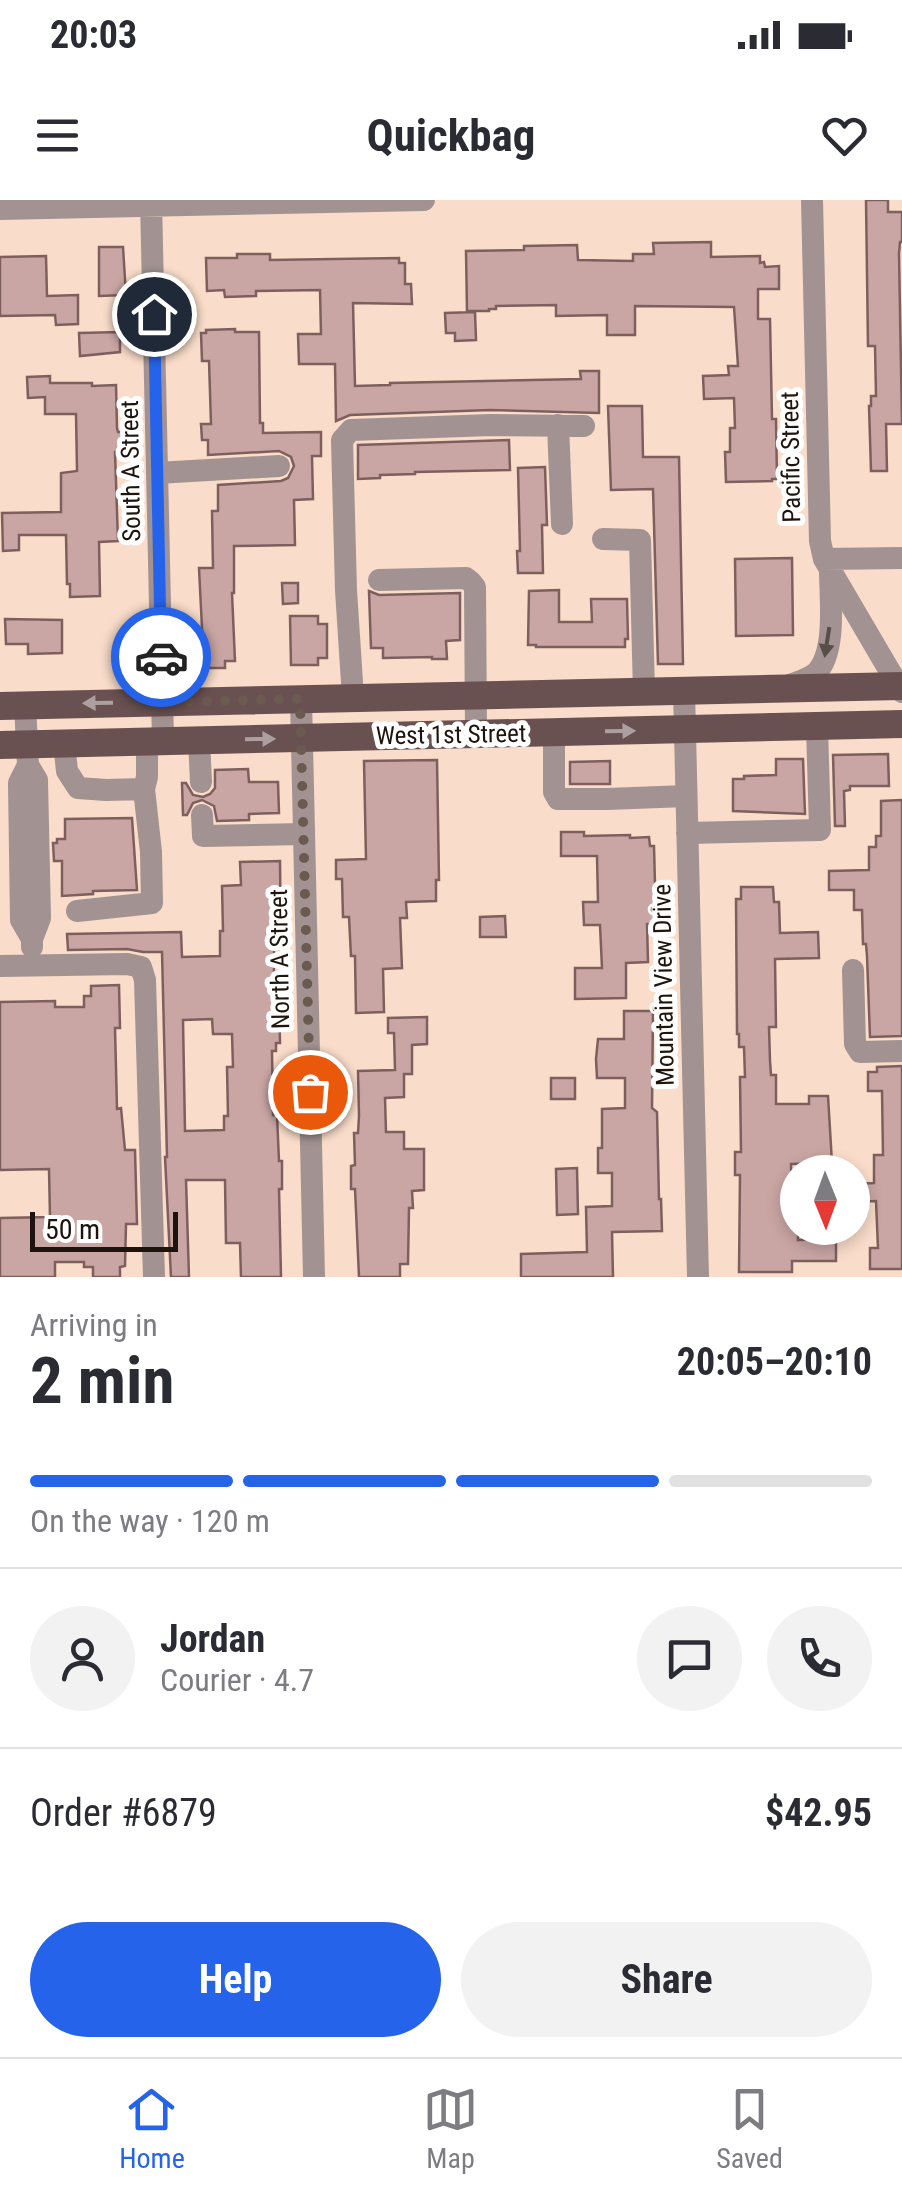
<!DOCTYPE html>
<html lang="en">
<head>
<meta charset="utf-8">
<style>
  :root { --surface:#fff; --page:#f2f2f3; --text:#2b2b33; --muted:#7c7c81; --line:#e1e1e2; --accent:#2563eb }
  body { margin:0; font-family:"Roboto Condensed",sans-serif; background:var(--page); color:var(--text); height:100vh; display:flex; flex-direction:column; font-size:38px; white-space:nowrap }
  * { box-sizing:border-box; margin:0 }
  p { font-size:32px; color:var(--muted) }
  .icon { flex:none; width:55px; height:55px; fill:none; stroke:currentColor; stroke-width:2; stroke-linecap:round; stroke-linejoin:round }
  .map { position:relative; height:1077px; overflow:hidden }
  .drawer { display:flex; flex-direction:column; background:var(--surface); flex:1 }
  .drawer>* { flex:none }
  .needle { width:65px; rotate:179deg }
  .buttons { position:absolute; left:780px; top:955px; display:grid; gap:20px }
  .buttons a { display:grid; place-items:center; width:90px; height:90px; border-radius:50%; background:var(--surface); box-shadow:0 5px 15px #0003; font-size:50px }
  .scale { position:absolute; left:30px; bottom:25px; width:148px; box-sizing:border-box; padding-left:10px; border:5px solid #1e140d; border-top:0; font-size:28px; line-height:35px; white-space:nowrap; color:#1e140d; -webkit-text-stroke:8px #fff; paint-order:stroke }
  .pin { position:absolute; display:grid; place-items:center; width:85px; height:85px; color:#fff; margin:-42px; border:5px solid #fff; border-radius:50%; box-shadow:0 2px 10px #0007 }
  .courier { position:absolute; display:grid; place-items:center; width:100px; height:100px; margin:-50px; border:8px solid #2563eb; border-radius:50%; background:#fff; color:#222; box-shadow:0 2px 12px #0007 }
  .head em { font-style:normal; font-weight:700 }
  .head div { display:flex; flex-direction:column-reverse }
  .head { display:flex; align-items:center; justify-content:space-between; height:170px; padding:0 30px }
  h1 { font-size:65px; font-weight:700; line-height:75px }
  .bar { display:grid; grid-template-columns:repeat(4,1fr); gap:15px 10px; align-content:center; height:120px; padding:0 30px }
  .bar i { height:12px; border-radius:8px; background:var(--line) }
  .bar .selected { background:var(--accent) }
  .bar p { grid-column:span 4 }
  .line { display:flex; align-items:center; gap:25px; padding:0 30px; border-top:2px solid var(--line) }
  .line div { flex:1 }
  .round { display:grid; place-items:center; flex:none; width:105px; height:105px; border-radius:52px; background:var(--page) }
  .primary-button { display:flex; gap:20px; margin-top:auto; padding:20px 30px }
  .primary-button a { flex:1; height:115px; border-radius:60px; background:var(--accent); color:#fff; font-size:40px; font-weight:700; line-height:115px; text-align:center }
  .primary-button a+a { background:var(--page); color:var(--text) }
  .status { display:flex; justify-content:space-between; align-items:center; height:70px; padding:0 50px; background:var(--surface); direction:ltr }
  .status svg { height:28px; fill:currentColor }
  header { display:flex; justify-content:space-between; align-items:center; height:130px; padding:0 30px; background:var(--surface); font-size:45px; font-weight:700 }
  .menu { display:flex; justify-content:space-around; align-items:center; height:140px; border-top:2px solid var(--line); background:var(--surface); font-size:28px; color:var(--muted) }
  .menu a { display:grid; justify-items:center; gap:5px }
  .menu .selected { color:var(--accent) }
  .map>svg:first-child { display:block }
  .building { fill:#c9a6a4; stroke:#7e5f5e; stroke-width:2.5; fill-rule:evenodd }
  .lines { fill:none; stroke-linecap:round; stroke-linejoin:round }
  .minor { stroke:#a29292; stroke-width:22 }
  .major { stroke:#6a5151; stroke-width:28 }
  .oneway { fill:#594d49 }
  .oneway2 { fill:#ad9f9f }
  .done { stroke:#6b5a4f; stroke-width:10; stroke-dasharray:0 18 }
  .route { stroke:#2563eb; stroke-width:12 }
  .labels { text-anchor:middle; stroke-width:10; stroke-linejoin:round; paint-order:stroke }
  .street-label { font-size:25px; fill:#1e140d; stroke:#fff }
</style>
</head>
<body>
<div class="status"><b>20:03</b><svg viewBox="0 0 49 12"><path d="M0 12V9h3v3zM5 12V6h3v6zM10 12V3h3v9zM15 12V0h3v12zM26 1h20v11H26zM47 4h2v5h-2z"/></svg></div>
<header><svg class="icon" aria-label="menu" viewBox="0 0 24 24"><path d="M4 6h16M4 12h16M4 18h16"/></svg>Quickbag<svg class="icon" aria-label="heart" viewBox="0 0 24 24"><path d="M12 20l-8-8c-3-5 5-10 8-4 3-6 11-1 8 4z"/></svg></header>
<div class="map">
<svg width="902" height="1077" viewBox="0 0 902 1077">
  <rect width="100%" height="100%" fill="#f9dcc9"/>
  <path class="building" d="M866,0H888V12H902V42H900L899,54L902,224H886L887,271H871L869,206H871V196H876L875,146H868Z
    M711,42V57L760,56V63L764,62L765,67L779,66V89H758V119H770L772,219H776L777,279H772V281L726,282L725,252H730V228H735L734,198L704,199L703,176L729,175L728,166H738L734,107L635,106V135H607V115L556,116V105L496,106V109H489V111H467L466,51L524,50V46L577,45L578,60L633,61V54H654L653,43Z
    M99,47H123L126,95L99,96Z
    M237,54H270V60L399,58V63H405V84H411L412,104L353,103L355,186L390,185V183L581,179L580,171H599V213L490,210L350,215L336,221L335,164H299L298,134H321L320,90L256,91V96L225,97L224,90L207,91L206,58H237Z
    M46,56L47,96L78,95V124L56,125L55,115L0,116V57Z
    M475,112L476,140L455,141V133H446L445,113Z
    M235,129V132H259L260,223H263V233L321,232V256H312L313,299L294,300L295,345L234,346V393H232L235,461H225V468H204L199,368H213L212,311H218V285L281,281L288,278L294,266L291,257L279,251L208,255V240H202L201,224H211L209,161H202L201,133H206V130Z
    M120,132V152L80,156L79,133Z
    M50,176V183H92V186L116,185L117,228L118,232H122V248H118V252H115L118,341L99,342L100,396L70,397V384H67L66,335H19V350L3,351L2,313L61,312V273L77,271L76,214H45V197L28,198L27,177Z
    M608,206H642L643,257H679L683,464H658L653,289L611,290Z
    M509,240L510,270L415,272V274L380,275V278L358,279V245Z
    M545,267L547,325H542L543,373H518L517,351H520L518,268Z
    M792,358L793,435L736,436L735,359Z
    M282,383H298V403L283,404Z
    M559,390V422H592L591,399H627L628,439H625V447H536V445H528L529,391Z
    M369,391L379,395L460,393V440L446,441L447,459H432V457L383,458V448H371Z
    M290,416H318V424H327V458H318V465H291Z
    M5,419L62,420V453L28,454V444H6Z
    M888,554L889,586H850V590L844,591L845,626H835L833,555Z
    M776,559H803L805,614L733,611V579H744V576L776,575Z
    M437,560L439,680H436V701L406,702L407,718H400L402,768L383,769L384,812L356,813L355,756H351L349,717H343L342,679H336V660L366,659L364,561Z
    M610,561V584H570V562Z
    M248,569L249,582H278L279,613L249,614V620L217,621L214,606L202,600L193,603L187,615H183L182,583H186L193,595L203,597L210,594L215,588V570Z
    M902,600V836L870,837L867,756L866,744H863L862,710H854V690H829V671L869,670V647H876V636H881V601Z
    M132,618L137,690L93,691V694L62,696V661H54L53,643H57V639H65V619Z
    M561,632H584V636L630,635V638L649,637L650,646H654L656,724H647L648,762L626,763V798L575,799V768H602L600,725H584L583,702H598L597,656H561Z
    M280,661L281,749H274V788H279L280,843H276V851H272L273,915H277L279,961H282V989H279L281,1077H241L240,1043H226L225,980H186L189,1077H171L165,957H167L162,752H143L127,749L68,750L67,734L181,732L182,757L220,756V731H223L222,686L241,685L240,662ZM212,819L213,834H232L233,867H227L228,916H224V930L185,931L183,820Z
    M741,687H773L774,702H779L780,733L818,732L819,758L775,759L776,827H769L770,861L771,875H776V904H809V896H828L832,963L791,964L792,1006H798V1040L836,1039V1061H792V1072H739L740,975H735V952H741L740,877H745L744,847H739V834H737L736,699H741Z
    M505,716L506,737H480V717Z
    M119,785L120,828H115L117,909L121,908L125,950H135L137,1024H126L125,1066L120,1067V1077H93V1067H84V1062H55V1077H0V1018L50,1017L49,969L0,970V802L55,801V807H84V796H91V786Z
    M624,811H653L652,908L657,912L659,999H661L662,1031L612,1032L613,1077H521V1054L587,1052L586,1007L612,1006V973H598V948H602V909L625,908V878H597L596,859L598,839H624Z
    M427,817V844L412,845V874H404V897L385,898L386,932H404V949H424V990L412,991L413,1008H409L408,1064H400V1077H359L355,989H351V966L355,965L354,933H358L359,916L358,871L395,870L394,833H388V818Z
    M902,866V1069H870V1048H878L876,1001L852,1002V984L874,983V955H883L882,891H868V872H877V867Z
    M551,878H575V899H551Z
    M577,968L578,1014L557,1015L556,969Z"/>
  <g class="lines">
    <path class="minor" d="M151,0L163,541
      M812,0L820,341L824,359L902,492
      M0,9L424,0
      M558,225L562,324
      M157,273L279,266
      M603,339L640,340L644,492
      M824,359L902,358
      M379,380L466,378L471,382L475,387L476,534
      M786,486C796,483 808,479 816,473C837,452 830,398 830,371
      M684,491L698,1077
      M353,498L346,390L342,240L351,230L491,225L584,226
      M301,499L314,1077
      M25,505L28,565L19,583L21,720L32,739
      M554,532V592L558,599H607L686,596
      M199,540L201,582
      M64,543L67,571L78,588L106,590L144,589L147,577V541
      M28,565L37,580L40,718L32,739V747
      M202,615L203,636L304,634
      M687,633L820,630L817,526
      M77,711L152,703L151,652L144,589
      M0,766L127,764L141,767L145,780L154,1077
      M853,770L855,844L860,852L902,851"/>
    <path class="major" d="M0,506L902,486
      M0,545L902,524"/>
  </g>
  <defs><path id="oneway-solid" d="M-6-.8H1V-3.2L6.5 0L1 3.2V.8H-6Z" transform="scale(2.5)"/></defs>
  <use class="oneway" href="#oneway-solid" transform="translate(827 442) rotate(99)"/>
  <g class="oneway2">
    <use href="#oneway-solid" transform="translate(98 503) rotate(179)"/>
    <use href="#oneway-solid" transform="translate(620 531) rotate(-1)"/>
    <use href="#oneway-solid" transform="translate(260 539) rotate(-1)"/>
  </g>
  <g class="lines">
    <path class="done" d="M161,457L162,502L300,499L310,892"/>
    <path class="route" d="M154,114L161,457"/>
  </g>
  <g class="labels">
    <g class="street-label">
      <text transform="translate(790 257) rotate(-91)" y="9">Pacific Street</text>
      <text transform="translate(130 271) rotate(-91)" y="9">South A Street</text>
      <text transform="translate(451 534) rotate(-1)" y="9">West 1st Street</text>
      <text transform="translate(279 759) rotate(-91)" y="9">North A Street</text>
      <text transform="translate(663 785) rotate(-91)" y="9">Mountain View Drive</text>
    </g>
  </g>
</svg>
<div class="buttons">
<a><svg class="needle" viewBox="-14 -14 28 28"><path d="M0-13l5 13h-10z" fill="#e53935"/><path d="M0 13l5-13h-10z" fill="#7c7c81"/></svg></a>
</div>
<div class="scale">50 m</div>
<div class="pin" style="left:310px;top:892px;background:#ea580c"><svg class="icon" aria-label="bag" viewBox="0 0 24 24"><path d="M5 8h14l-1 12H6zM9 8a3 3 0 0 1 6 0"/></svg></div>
<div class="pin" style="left:154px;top:114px;background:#1f2937"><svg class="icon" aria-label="home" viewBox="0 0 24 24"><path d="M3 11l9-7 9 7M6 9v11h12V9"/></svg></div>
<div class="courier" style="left:161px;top:457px"><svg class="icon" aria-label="car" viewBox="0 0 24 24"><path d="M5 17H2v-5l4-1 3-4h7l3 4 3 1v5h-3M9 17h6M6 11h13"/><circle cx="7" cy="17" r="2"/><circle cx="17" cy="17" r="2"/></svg></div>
</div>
<section class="drawer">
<div class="head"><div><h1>2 min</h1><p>Arriving in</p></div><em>20:05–20:10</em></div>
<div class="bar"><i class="selected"></i><i class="selected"></i><i class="selected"></i><i></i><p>On the way · 120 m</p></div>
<div class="line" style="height:180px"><a class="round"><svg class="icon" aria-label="person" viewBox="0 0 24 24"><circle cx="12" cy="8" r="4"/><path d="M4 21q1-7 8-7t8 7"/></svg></a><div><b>Jordan</b><p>Courier · 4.7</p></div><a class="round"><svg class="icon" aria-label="chat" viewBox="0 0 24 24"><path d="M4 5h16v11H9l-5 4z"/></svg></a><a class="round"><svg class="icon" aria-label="phone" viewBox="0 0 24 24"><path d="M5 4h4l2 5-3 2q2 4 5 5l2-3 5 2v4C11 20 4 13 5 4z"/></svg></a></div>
<div class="line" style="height:130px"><div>Order #6879</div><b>$42.95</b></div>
<div class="primary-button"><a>Help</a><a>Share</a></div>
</section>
<nav class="menu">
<a class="selected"><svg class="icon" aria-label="home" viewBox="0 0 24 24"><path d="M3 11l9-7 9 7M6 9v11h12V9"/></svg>Home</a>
<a><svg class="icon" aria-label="map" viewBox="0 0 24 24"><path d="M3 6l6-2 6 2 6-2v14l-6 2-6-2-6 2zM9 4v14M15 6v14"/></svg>Map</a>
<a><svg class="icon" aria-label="saved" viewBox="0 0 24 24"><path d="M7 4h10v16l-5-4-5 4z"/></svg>Saved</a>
</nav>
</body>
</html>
